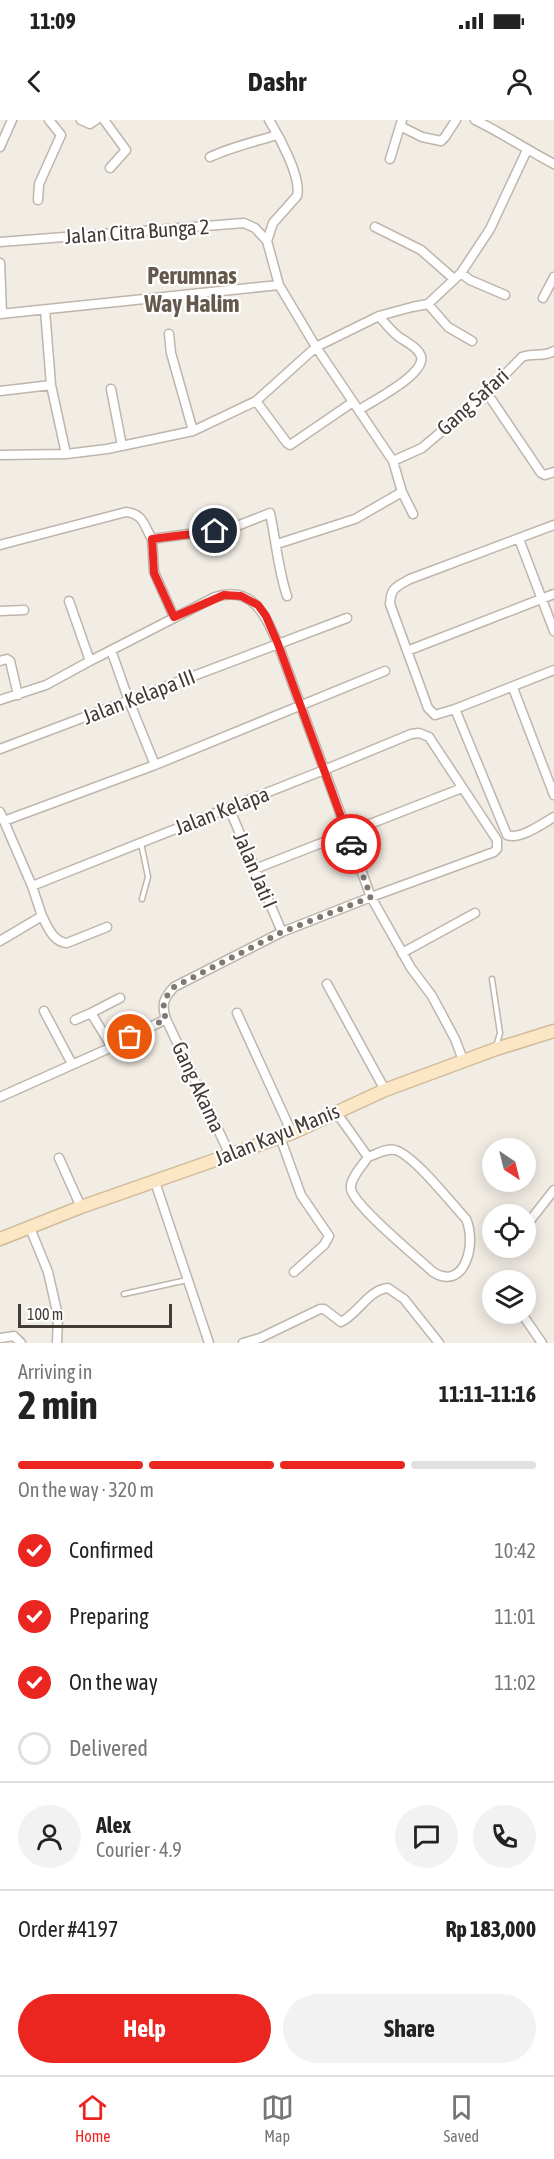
<!DOCTYPE html>
<html lang="en">
<head>
<meta charset="utf-8">
<style>
  :root { --surface:#fff; --page:#f2f2f2; --text:#222; --muted:#767676; --line:#e0e0e0; --accent:#eb2621 }
  body { margin:0; font-family:"Asap Condensed",sans-serif; background:var(--page); color:var(--text); height:100vh; display:flex; flex-direction:column; font-size:22px; white-space:nowrap }
  * { box-sizing:border-box; margin:0 }
  p { font-size:20px; color:var(--muted) }
  .icon { flex:none; width:33px; height:33px; fill:none; stroke:currentColor; stroke-width:2; stroke-linecap:round; stroke-linejoin:round }
  .map { position:relative; height:1223px; overflow:hidden }
  .panel { display:flex; flex-direction:column; background:var(--surface); flex:1 }
  .panel>* { flex:none }
  .needle { width:39px; rotate:145deg }
  .tools { position:absolute; left:482px; top:1018px; display:grid; gap:12px }
  .tools a { display:grid; place-items:center; width:54px; height:54px; border-radius:50%; background:var(--surface); box-shadow:0 3px 15px #0003; font-size:30px }
  .scale { position:absolute; left:18px; bottom:15px; width:154px; box-sizing:border-box; padding-left:6px; border:3px solid #433b35; border-top:0; font-size:16px; line-height:21px; white-space:nowrap; color:#433b35; -webkit-text-stroke:4px #fff; paint-order:stroke }
  .pin { position:absolute; display:grid; place-items:center; width:51px; height:51px; color:#fff; margin:-26px; border:3px solid #fff; border-radius:50%; box-shadow:0 2px 6px #0007 }
  .courier { position:absolute; display:grid; place-items:center; width:60px; height:60px; margin:-30px; border:4px solid #eb2621; border-radius:50%; background:#fff; color:#222; box-shadow:0 2px 8px #0007 }
  .summary em { font-style:normal; font-weight:700 }
  .summary div { display:flex; flex-direction:column-reverse }
  .summary { display:flex; align-items:center; justify-content:space-between; height:102px; padding:0 18px }
  h1 { font-size:39px; font-weight:700; line-height:45px }
  .bar { display:grid; grid-template-columns:repeat(4,1fr); gap:9px 6px; align-content:center; height:72px; padding:0 18px }
  .bar i { height:8px; border-radius:4px; background:var(--line) }
  .bar .current { background:var(--accent) }
  .bar p { grid-column:span 4 }
  .line { display:flex; align-items:center; gap:15px; padding:0 18px; border-top:2px solid var(--line) }
  .line div { flex:1 }
  .round { display:grid; place-items:center; flex:none; width:63px; height:63px; border-radius:32px; background:var(--page) }
  ol { padding:0 18px; list-style:none }
  li { display:flex; align-items:center; gap:18px; height:66px }
  li p { margin-inline-start:auto }
  li .icon { padding:6px; border-radius:50%; background:var(--accent); color:#fff; stroke-width:4 }
  li:last-child { color:var(--muted) }
  li i { width:33px; height:33px; border:3px solid var(--line); border-radius:50% }
  .primary-button { display:flex; gap:12px; margin-top:auto; padding:12px 18px }
  .primary-button a { flex:1; height:69px; border-radius:36px; background:var(--accent); color:#fff; font-size:24px; font-weight:700; line-height:69px; text-align:center }
  .primary-button a+a { background:var(--page); color:var(--text) }
  .status { display:flex; justify-content:space-between; align-items:center; height:42px; padding:0 30px; background:var(--surface); direction:ltr }
  .status svg { height:16px; fill:currentColor }
  header { display:flex; justify-content:space-between; align-items:center; height:78px; padding:0 18px; background:var(--surface); font-size:27px; font-weight:700 }
  .tab-bar { display:flex; justify-content:space-around; align-items:center; height:84px; border-top:2px solid var(--line); background:var(--surface); font-size:16px; color:var(--muted) }
  .tab-bar a { display:grid; justify-items:center; gap:3px }
  .tab-bar .current { color:var(--accent) }
  .map>svg:first-child { display:block }
  .lines { fill:none; stroke-linecap:round; stroke-linejoin:round }
  .lane-casing { stroke:#bfb5ab; stroke-width:7 }
  .street-casing { stroke:#bfb5ab; stroke-width:11 }
  .secondary-casing { stroke:#d1bb99; stroke-width:15 }
  .lane { stroke:#fff; stroke-width:4 }
  .street { stroke:#fff; stroke-width:8 }
  .secondary { stroke:#fbe7c5; stroke-width:12 }
  .done { stroke:#807972; stroke-width:6; stroke-dasharray:0 10.8 }
  .route { stroke:#eb2621; stroke-width:8 }
  .labels { text-anchor:middle; stroke-width:4.5; stroke-linejoin:round; paint-order:stroke }
  .street-label { font-size:21px; fill:#433b35; stroke:#fff }
  .quarter-label { font-size:24px; font-weight:bold; fill:#65584d; stroke:#fff }
</style>
</head>
<body>
<div class="status"><b>11:09</b><svg viewBox="0 0 49 12"><path d="M0 12V9h3v3zM5 12V6h3v6zM10 12V3h3v9zM15 12V0h3v12zM26 1h20v11H26zM47 4h2v5h-2z"/></svg></div>
<header><svg class="icon" aria-label="back" viewBox="0 0 24 24"><path d="M15 5l-7 7 7 7"/></svg>Dashr<svg class="icon" aria-label="person" viewBox="0 0 24 24"><circle cx="12" cy="8" r="4"/><path d="M4 21q1-7 8-7t8 7"/></svg></header>
<div class="map">
<svg width="554" height="1223" viewBox="0 0 554 1223">
  <rect width="100%" height="100%" fill="#f1ece4"/>
  <g class="lines">
    <defs>
      <path id="lane" d="M141,723L148,757L142,779
        M492,859L500,913L496,927
        M124,1174L187,1160"/>
      <path id="street" d="M81,0L90,4L96,0
        M104,0L126,30L110,48
        M269,0C279,16 302,58 297,76L273,103L267,121L279,165L316,227L393,341L402,372L355,399L277,424
        M475,0C502,13 527,30 554,44
        M400,6L422,17L441,21L445,17L456,0
        M0,27L12,0
        M210,37C231,27 254,22 277,15
        M390,39L402,0
        M38,80L39,64L61,15L49,0
        M375,107L421,130L454,159
        M0,122L244,103L255,108L267,121
        M0,143L2,194
        M461,153L470,160L505,175
        M543,178L554,157
        M428,184L448,207L472,221
        M45,190L51,265L66,334
        M0,194L279,165
        M169,214L171,233L193,311
        M111,269L122,326
        M0,271L51,265
        M487,273L541,353L545,355L554,352
        M256,281L287,323L290,325L353,282
        M359,290C372,281 431,252 420,234C416,226 406,222 399,217C391,211 385,203 379,196
        M0,335L66,334L107,329L193,311L256,281L316,227L379,196L412,187L428,184L461,153L490,109L527,30
        M393,341L422,328L487,273L522,237C534,232 542,238 554,231
        M402,372L413,394
        M554,405L410,459C396,467 391,467 390,484L428,588L435,595L455,589L554,550
        M152,419L232,408L270,393C276,421 278,449 287,476
        M152,419L154,452L174,497
        M519,419L554,511
        M0,425L126,392C144,394 144,406 152,419
        M69,481L90,541
        M0,491L24,490
        M111,530L129,581L155,645
        M407,531L554,474
        M0,541L7,539L10,541L18,575
        M513,568L554,675
        M0,580L46,565L90,541L215,477C253,465 265,495 278,524L371,777L411,848L432,876L455,919L463,940
        M455,589L507,715C520,720 542,704 554,697
        M0,629L347,498
        M229,688L282,812
        M0,692L32,766L42,796L0,821
        M4,701L155,645L385,551
        M255,749L462,668
        M32,766L324,650L411,614L419,613L429,617L497,720V729L494,732L371,777L282,812L174,867C164,878 161,884 166,899L230,1035
        M42,796C48,807 53,822 67,823L107,807
        M402,833L475,793
        M327,864L385,970
        M44,891L72,944
        M91,893L120,878
        M237,893L292,1013
        M75,900L91,893L112,927
        M0,977L112,927L166,899
        M336,992L368,1037C363,1045 349,1059 351,1069C354,1086 418,1138 433,1152C465,1172 477,1123 466,1099C451,1083 414,1035 395,1030C386,1028 377,1034 368,1037
        M280,1017L301,1075L329,1116L324,1125L294,1152
        M59,1038L81,1087
        M155,1062L209,1223
        M525,1107L554,1070
        M30,1108L48,1152L58,1196L57,1223
        M522,1194L542,1223
        M0,1218L14,1216L21,1223
        M243,1223L260,1218L320,1189H324L341,1202C358,1194 368,1170 388,1168L404,1179L439,1223"/>
      <path id="secondary" d="M0,1119L81,1087L292,1013L385,970L496,929L554,911"/>
    </defs>
    <use href="#lane" class="lane-casing"/>
    <use href="#street" class="street-casing"/>
    <use href="#secondary" class="secondary-casing"/>
    <use href="#lane" class="lane"/>
    <use href="#street" class="street"/>
    <use href="#secondary" class="secondary"/>
  </g>
  <g class="lines">
    <path class="done" d="M130,917L166,899C161,885 164,878 174,867L282,812L371,777L351,724"/>
    <path class="route" d="M215,411L152,419L154,453L174,497L224,475L241,476L258,485L266,496L278,524L351,724"/>
  </g>
  <g class="labels">
    <g class="street-label">
      <text transform="translate(137 112) rotate(-4)" y="7">Jalan Citra Bunga 2</text>
      <text transform="translate(473 282) rotate(-42)" y="7">Gang Safari</text>
      <text transform="translate(139 577) rotate(-21)" y="7">Jalan Kelapa III</text>
      <text transform="translate(222 691) rotate(-21)" y="7">Jalan Kelapa</text>
      <text transform="translate(255 750) rotate(67)" y="7">Jalan Jati I</text>
      <text transform="translate(198 967) rotate(65)" y="7">Gang Akama</text>
      <text transform="translate(277 1015) rotate(-22)" y="7">Jalan Kayu Manis</text>
    </g>
    <g class="quarter-label">
      <text x="192" y="164">Perumnas<tspan x="192" dy="28">Way Halim</tspan></text>
    </g>
  </g>
</svg>
<div class="tools">
<a><svg class="needle" viewBox="-14 -14 28 28"><path d="M0-13l5 13h-10z" fill="#e53935"/><path d="M0 13l5-13h-10z" fill="#767676"/></svg></a>
<a><svg class="icon" aria-label="locate" viewBox="0 0 24 24"><circle cx="12" cy="12" r="6"/><path d="M12 2v4M12 18v4M2 12h4M18 12h4"/></svg></a>
<a><svg class="icon" aria-label="layers" viewBox="0 0 24 24"><path d="M12 4l9 5-9 5-9-5zM3 14l9 5 9-5"/></svg></a>
</div>
<div class="scale">100 m</div>
<div class="pin" style="left:130px;top:917px;background:#ea580c"><svg class="icon" aria-label="bag" viewBox="0 0 24 24"><path d="M5 8h14l-1 12H6zM9 8a3 3 0 0 1 6 0"/></svg></div>
<div class="pin" style="left:215px;top:411px;background:#1f2937"><svg class="icon" aria-label="home" viewBox="0 0 24 24"><path d="M3 11l9-7 9 7M6 9v11h12V9"/></svg></div>
<div class="courier" style="left:351px;top:724px"><svg class="icon" aria-label="car" viewBox="0 0 24 24"><path d="M5 17H2v-5l4-1 3-4h7l3 4 3 1v5h-3M9 17h6M6 11h13"/><circle cx="7" cy="17" r="2"/><circle cx="17" cy="17" r="2"/></svg></div>
</div>
<section class="panel">
<div class="summary"><div><h1>2 min</h1><p>Arriving in</p></div><em>11:11–11:16</em></div>
<div class="bar"><i class="current"></i><i class="current"></i><i class="current"></i><i></i><p>On the way · 320 m</p></div>
<ol>
<li><svg class="icon" aria-label="check" viewBox="0 0 24 24"><path d="M5 12l5 5 9-10"/></svg>Confirmed<p>10:42</p></li>
<li><svg class="icon" aria-label="check" viewBox="0 0 24 24"><path d="M5 12l5 5 9-10"/></svg>Preparing<p>11:01</p></li>
<li><svg class="icon" aria-label="check" viewBox="0 0 24 24"><path d="M5 12l5 5 9-10"/></svg>On the way<p>11:02</p></li>
<li><i></i>Delivered</li>
</ol>
<div class="line" style="height:108px"><a class="round"><svg class="icon" aria-label="person" viewBox="0 0 24 24"><circle cx="12" cy="8" r="4"/><path d="M4 21q1-7 8-7t8 7"/></svg></a><div><b>Alex</b><p>Courier · 4.9</p></div><a class="round"><svg class="icon" aria-label="chat" viewBox="0 0 24 24"><path d="M4 5h16v11H9l-5 4z"/></svg></a><a class="round"><svg class="icon" aria-label="phone" viewBox="0 0 24 24"><path d="M5 4h4l2 5-3 2q2 4 5 5l2-3 5 2v4C11 20 4 13 5 4z"/></svg></a></div>
<div class="line" style="height:78px"><div>Order #4197</div><b>Rp 183,000</b></div>
<div class="primary-button"><a>Help</a><a>Share</a></div>
</section>
<nav class="tab-bar">
<a class="current"><svg class="icon" aria-label="home" viewBox="0 0 24 24"><path d="M3 11l9-7 9 7M6 9v11h12V9"/></svg>Home</a>
<a><svg class="icon" aria-label="map" viewBox="0 0 24 24"><path d="M3 6l6-2 6 2 6-2v14l-6 2-6-2-6 2zM9 4v14M15 6v14"/></svg>Map</a>
<a><svg class="icon" aria-label="saved" viewBox="0 0 24 24"><path d="M7 4h10v16l-5-4-5 4z"/></svg>Saved</a>
</nav>
</body>
</html>
